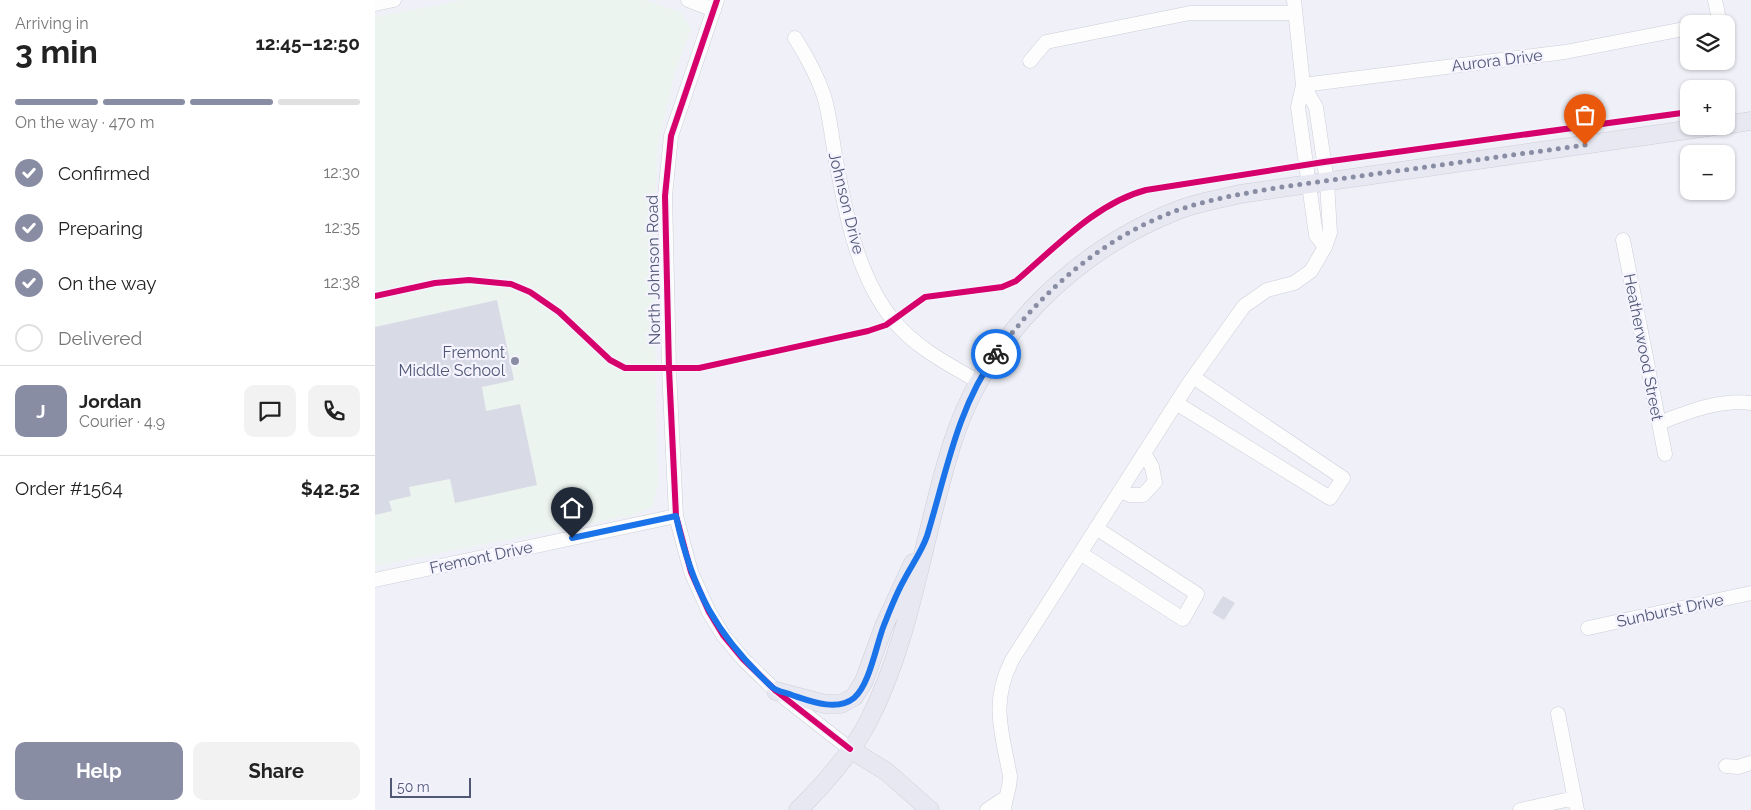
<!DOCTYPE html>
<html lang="en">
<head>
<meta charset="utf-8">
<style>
  :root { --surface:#fff; --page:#f2f2f2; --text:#222; --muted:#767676; --line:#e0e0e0; --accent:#898da4 }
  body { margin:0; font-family:Raleway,sans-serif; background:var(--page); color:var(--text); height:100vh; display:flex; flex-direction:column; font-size:19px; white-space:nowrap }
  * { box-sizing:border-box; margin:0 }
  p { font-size:16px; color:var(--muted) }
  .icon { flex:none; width:28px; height:28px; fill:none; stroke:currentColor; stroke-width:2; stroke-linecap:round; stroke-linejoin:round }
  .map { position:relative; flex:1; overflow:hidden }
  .details { display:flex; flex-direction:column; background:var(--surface); width:375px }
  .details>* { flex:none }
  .tools { position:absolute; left:1305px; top:15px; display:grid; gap:10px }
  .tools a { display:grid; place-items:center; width:55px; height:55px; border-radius:10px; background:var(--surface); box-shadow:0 1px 4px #0004; font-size:25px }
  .scale { position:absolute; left:15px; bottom:12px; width:81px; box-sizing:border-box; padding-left:5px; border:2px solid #515876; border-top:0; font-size:14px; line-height:18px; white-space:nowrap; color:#515876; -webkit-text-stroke:4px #f4f3fe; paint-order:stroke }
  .pin { position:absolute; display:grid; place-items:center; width:42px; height:42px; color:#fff; margin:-51px -21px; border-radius:50% 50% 50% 0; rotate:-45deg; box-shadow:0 0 5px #0007 }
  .pin .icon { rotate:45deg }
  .courier { position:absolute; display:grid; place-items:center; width:50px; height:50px; margin:-25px; border:4px solid #1a73e8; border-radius:50%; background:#fff; color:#222; box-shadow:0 1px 6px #0007 }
  .overview em { font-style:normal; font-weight:700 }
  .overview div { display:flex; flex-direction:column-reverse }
  .overview { display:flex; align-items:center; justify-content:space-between; height:85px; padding:0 15px }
  h1 { font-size:32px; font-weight:700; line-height:38px }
  .bar { display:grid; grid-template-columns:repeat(4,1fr); gap:8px 5px; align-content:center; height:60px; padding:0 15px }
  .bar i { height:6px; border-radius:4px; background:var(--line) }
  .bar .active { background:var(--accent) }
  .bar p { grid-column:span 4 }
  .line { display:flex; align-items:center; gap:12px; padding:0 15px; border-top:1px solid var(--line) }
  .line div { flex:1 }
  .round { display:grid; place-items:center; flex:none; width:52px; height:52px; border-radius:10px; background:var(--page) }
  ol { padding:0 15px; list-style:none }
  li { display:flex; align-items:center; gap:15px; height:55px }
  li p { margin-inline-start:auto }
  li .icon { padding:5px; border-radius:50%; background:var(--accent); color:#fff; stroke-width:4 }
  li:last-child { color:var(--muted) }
  li i { width:28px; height:28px; border:2px solid var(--line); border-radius:50% }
  .cta { display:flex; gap:10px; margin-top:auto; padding:10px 15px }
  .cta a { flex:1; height:58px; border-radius:10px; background:var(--accent); color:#fff; font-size:20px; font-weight:700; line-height:58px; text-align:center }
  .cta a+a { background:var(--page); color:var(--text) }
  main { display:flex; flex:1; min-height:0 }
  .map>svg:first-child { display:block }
  .education { fill:#ecf4f0 }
  .building { fill:#d8dae5 }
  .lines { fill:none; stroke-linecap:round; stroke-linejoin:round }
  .minor-casing { stroke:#ccced7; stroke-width:15 }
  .major-casing { stroke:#cdced9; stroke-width:19 }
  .minor { stroke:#fdfdfe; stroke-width:14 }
  .major { stroke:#e8e8f2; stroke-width:18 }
  .cycleway-casing { stroke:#f4f3fe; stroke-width:9 }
  .cycleway { stroke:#d6006c; stroke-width:6 }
  .done { stroke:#898da4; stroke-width:5; stroke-dasharray:0 9 }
  .route { stroke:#1a73e8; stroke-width:6 }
  .poi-dot { fill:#898da4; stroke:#f4f3fe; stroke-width:2 }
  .labels { text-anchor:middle; stroke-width:4.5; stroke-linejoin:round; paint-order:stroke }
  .street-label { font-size:16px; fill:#515876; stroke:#f4f3fe }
  .poi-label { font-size:16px; fill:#515876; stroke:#f4f3fe; text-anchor:end }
</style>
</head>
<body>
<main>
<section class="details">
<div class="overview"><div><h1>3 min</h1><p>Arriving in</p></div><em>12:45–12:50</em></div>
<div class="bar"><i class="active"></i><i class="active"></i><i class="active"></i><i></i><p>On the way · 470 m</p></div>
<ol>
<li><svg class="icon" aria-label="check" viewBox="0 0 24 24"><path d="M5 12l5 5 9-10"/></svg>Confirmed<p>12:30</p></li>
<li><svg class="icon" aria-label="check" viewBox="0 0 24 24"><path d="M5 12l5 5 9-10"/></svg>Preparing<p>12:35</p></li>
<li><svg class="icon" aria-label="check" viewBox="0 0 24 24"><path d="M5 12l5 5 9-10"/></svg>On the way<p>12:38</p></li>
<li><i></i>Delivered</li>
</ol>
<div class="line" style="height:90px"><b class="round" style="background:var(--accent);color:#fff">J</b><div><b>Jordan</b><p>Courier · 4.9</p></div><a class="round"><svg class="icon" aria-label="chat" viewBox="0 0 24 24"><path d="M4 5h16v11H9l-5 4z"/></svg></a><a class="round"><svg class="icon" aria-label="phone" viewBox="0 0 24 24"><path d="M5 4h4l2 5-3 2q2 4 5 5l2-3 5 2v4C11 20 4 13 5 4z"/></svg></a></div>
<div class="line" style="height:65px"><div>Order #1564</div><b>$42.52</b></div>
<div class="cta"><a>Help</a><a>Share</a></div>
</section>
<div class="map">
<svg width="1376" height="810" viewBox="0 0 1376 810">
  <rect width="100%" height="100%" fill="#f0f0f8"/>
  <path class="education" d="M88,0H270L306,12L316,29L301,69L283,144L278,237L283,484L278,506L258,515L0,566V17Z"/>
  <path class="building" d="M122,300L139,380L107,387L111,411L145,404L162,485L80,503L75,479L34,487L36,496L14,501L17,511L0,515V327Z
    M848,596L860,603L849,620L837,613Z"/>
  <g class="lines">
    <defs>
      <path id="minor" d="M313,0L339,10
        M342,0L296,136L290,196L294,369L301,516L316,572L334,612L348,635L368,659L401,691L475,749
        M919,0L928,85L923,107L941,235L950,247
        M1340,0L1345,24
        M0,4L19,0
        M420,38C432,57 442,75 449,96C454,112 456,131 459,149C469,206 480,273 518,320C541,348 573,364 604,382
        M655,61L671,42L815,13H920
        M928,85L1190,52L1314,28
        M1248,240L1290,454
        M801,403L955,498L968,478L818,377
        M1284,423C1313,412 1344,399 1376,403
        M745,491L755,495H768L780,482L777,467L769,453
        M705,553L808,619L822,594L721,528
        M0,580L301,516
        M1213,628L1376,593
        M1183,714L1202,810
        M1351,766L1363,767L1376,763
        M612,810L630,798
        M629,810C630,798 635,789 635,776C627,732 615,703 637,660L814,383L869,306L892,290L919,283L936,271L950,247L955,233L952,182L941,107L928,85
        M1145,810L1200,798"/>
      <path id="major" d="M1351,125L1376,121
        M401,691L450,704H466L479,697L489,681L509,626L538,563
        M475,749L512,772L555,810
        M423,810C447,787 478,751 493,722C537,637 548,535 577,444C611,336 701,249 806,209C825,202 845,199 865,194L1340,126"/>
    </defs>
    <use href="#minor" class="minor-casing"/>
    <use href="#major" class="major-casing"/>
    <use href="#minor" class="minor"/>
    <use href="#major" class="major"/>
    <defs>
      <path id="cycleway" d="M342,0L296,136L290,196L294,369L301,516L316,572L334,612L348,635L368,659L401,691L475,749
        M0,296L60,283L94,280L136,284L155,292L184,312L235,360L250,368H324L493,331L511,325L550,297L627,287L641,281C680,248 721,203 771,190L949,162L1314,112"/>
    </defs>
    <use href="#cycleway" class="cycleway-casing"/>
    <use href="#cycleway" class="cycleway"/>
  </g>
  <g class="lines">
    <path class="done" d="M621,354C668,289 732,234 809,208C840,198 873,193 906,187L1210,145"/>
    <path class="route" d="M197,538L301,516C317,590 341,635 397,687C403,692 409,692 417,695C435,701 462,712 479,698C495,684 501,645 509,625C515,610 521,594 529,580C536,566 547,551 552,536C571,474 582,408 621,354"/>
  </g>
  <circle class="poi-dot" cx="140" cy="361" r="5"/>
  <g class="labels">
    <g class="street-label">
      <text transform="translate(1122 60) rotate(-7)" y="6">Aurora Drive</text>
      <text transform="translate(472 203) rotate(76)" y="6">Johnson Drive</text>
      <text transform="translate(278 270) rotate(-91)" y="6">North Johnson Road</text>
      <text transform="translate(1269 347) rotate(79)" y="6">Heatherwood Street</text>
      <text transform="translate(106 557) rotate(-12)" y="6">Fremont Drive</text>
      <text transform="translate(1295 610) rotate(-12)" y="6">Sunburst Drive</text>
    </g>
    <g class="poi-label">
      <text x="130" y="358">Fremont<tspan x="130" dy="18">Middle School</tspan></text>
    </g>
  </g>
</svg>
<div class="tools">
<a><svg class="icon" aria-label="layers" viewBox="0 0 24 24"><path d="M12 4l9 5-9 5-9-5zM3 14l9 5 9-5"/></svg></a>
<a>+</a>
<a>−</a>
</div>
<div class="scale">50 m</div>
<div class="pin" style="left:1210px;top:145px;background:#ea580c"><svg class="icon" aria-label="bag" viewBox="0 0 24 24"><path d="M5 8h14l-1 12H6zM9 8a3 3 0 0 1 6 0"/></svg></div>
<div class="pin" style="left:197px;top:538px;background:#1f2937"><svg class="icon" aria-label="home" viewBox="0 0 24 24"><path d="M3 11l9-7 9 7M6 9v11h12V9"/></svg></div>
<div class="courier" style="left:621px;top:354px"><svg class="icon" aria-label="bike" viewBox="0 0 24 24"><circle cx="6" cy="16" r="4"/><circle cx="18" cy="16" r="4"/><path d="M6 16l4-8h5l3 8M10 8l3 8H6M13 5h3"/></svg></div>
</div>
</main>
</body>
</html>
